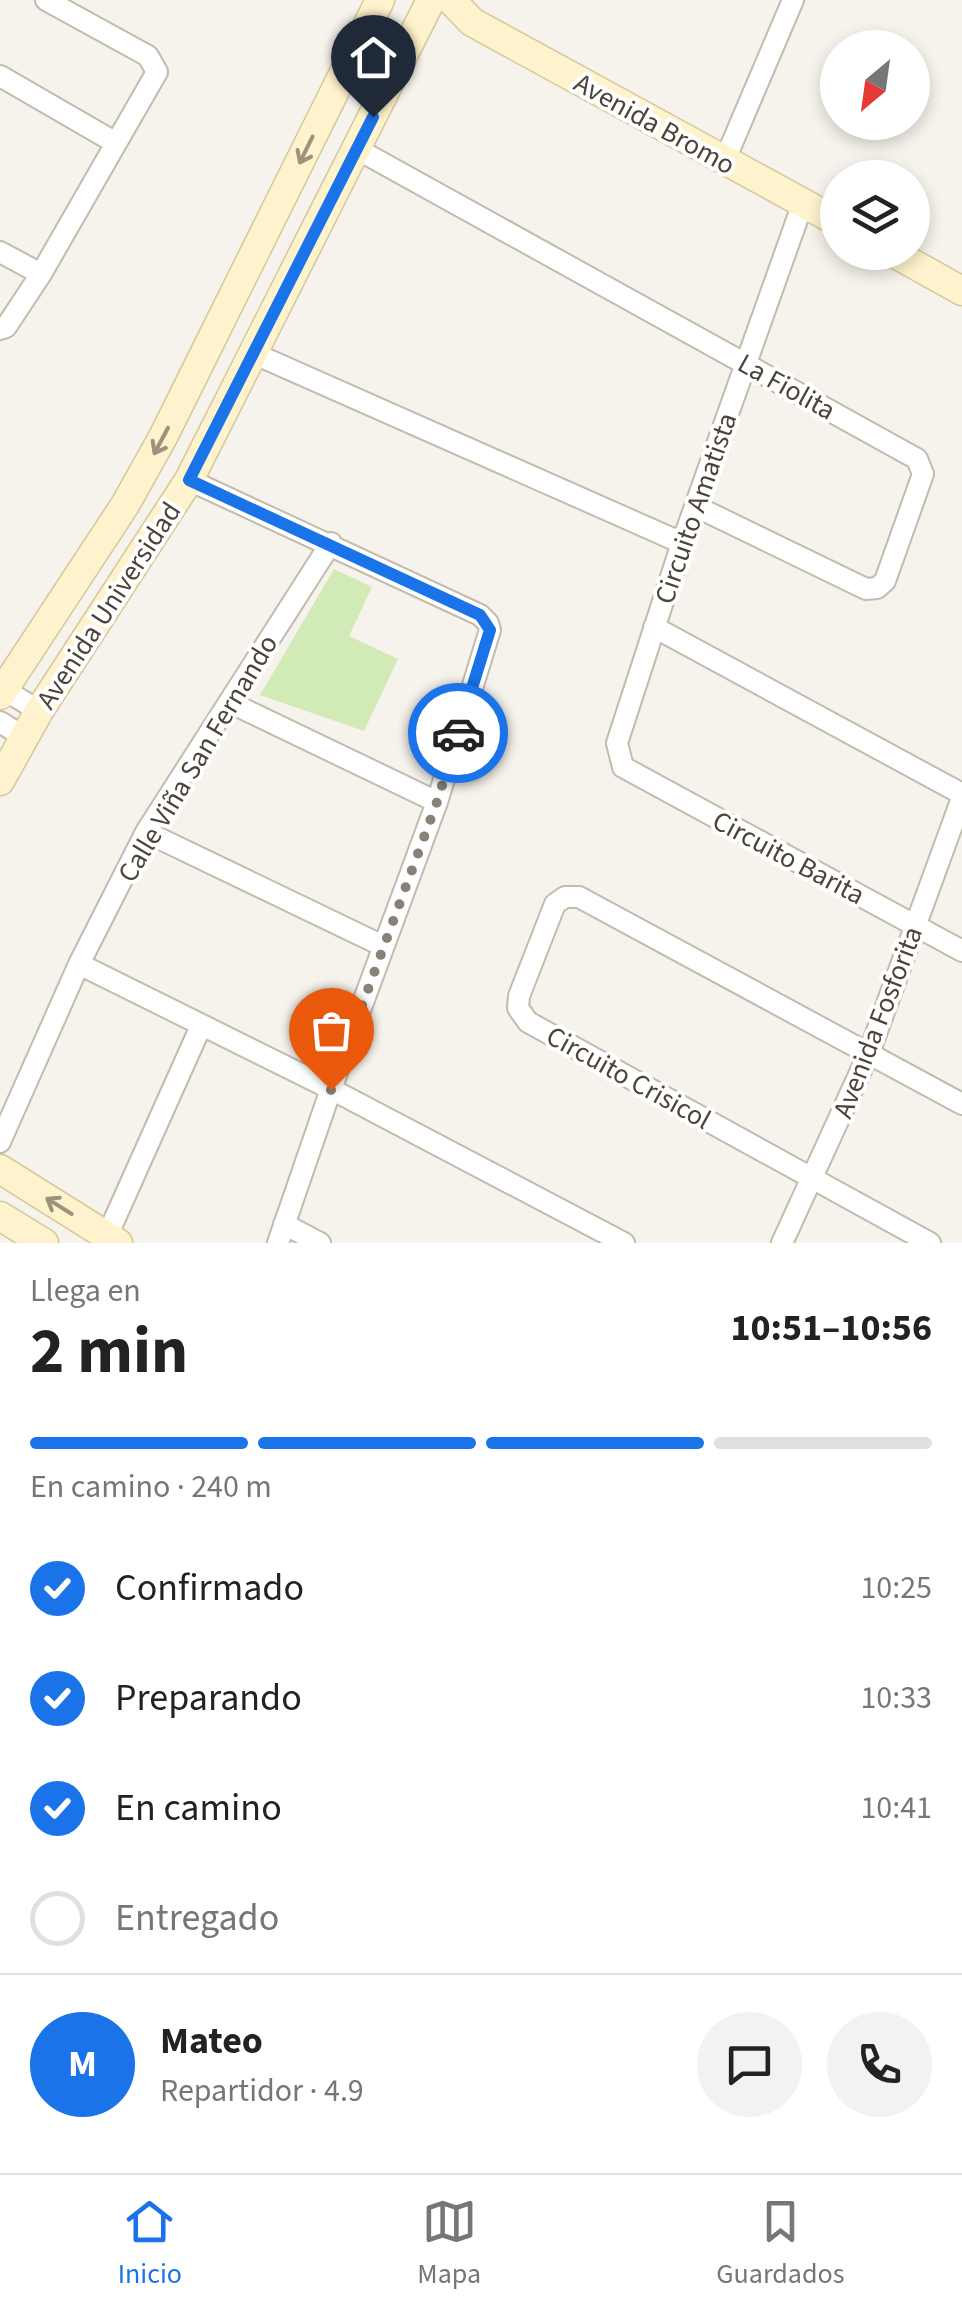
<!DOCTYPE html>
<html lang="es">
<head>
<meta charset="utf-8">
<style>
  :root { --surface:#fff; --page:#f2f2f2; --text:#222; --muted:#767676; --line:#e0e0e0; --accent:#1a73e8 }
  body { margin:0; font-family:"Source Sans 3",sans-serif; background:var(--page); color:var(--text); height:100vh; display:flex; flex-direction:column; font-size:38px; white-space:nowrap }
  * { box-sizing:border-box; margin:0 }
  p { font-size:32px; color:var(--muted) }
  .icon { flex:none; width:55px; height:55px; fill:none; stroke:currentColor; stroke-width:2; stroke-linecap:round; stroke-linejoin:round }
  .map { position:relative; height:1243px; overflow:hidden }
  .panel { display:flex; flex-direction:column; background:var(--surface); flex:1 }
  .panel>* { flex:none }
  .needle { width:65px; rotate:209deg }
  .tools { position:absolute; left:820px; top:30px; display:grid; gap:20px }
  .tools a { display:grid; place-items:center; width:110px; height:110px; border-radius:50%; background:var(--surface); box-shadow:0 5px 15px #0003; font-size:50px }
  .pin { position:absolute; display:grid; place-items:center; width:85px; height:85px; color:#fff; margin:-102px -42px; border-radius:50% 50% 50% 0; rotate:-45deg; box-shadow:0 0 10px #0007 }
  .pin .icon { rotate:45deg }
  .courier { position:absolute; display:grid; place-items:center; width:100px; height:100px; margin:-50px; border:8px solid #1a73e8; border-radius:50%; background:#fff; color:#222; box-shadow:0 2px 12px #0007 }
  .overview em { font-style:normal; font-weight:700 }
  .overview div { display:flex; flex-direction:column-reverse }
  .overview { display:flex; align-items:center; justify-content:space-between; height:170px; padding:0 30px }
  h1 { font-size:65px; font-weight:700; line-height:75px }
  .bar { display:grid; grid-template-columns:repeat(4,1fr); gap:15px 10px; align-content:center; height:120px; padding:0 30px }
  .bar i { height:12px; border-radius:8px; background:var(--line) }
  .bar .current { background:var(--accent) }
  .bar p { grid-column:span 4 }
  .line { display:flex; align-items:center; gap:25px; padding:0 30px; border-top:2px solid var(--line) }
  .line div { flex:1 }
  .round { display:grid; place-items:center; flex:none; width:105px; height:105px; border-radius:52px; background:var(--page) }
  ol { padding:0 30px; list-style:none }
  li { display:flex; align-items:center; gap:30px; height:110px }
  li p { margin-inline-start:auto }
  li .icon { padding:10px; border-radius:50%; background:var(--accent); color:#fff; stroke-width:4 }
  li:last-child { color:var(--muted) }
  li i { width:55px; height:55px; border:5px solid var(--line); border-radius:50% }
  .tabs { display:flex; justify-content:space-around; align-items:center; height:140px; border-top:2px solid var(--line); background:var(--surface); font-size:28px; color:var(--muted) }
  .tabs a { display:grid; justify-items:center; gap:5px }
  .tabs .current { color:var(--accent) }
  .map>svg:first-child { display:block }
  .green { fill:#d2eab5 }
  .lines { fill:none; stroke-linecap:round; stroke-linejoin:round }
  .street-casing { stroke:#c2bbae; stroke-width:24 }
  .secondary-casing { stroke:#d6c79b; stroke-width:31 }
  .street { stroke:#fff; stroke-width:20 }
  .secondary { stroke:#fff3cd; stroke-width:28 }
  .oneway { stroke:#9c937c }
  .done { stroke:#878178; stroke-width:10; stroke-dasharray:0 18 }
  .route { stroke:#1a73e8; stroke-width:12 }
  .labels { text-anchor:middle; stroke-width:8; stroke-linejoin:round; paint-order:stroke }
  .street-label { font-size:28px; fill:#4b4439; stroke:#fff }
</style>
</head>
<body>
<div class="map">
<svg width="962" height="1243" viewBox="0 0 962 1243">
  <rect width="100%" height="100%" fill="#f6f3ec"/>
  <path class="green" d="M334,569L372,587L349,636L398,659L364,731L260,695Z"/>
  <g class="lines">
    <defs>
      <path id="street" d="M0,76L116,143
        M357,149L917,459L923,474L885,581L877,588L866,589L695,506
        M724,162L793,0
        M803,203L682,543L617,743L623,767L962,951
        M0,252L41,274
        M0,329L6,327L41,274L157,72L148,56L46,0
        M255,354L682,543
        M189,480L480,615L488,623L490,630L437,802L331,1089L278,1243
        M654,627L962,794
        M0,687L39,711
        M229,702L437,802
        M0,722L24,737
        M146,832L383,946
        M79,964L331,1089L624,1243
        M0,1142L79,964L146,832L331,543
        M284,1224L320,1243
        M107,1236L201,1026
        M782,1243L869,1053L962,798
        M930,1243L528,1022L518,1008L519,996L555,904L565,897H579L962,1104"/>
      <path id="secondary" d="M451,0L472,22L838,222
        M892,252L962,291
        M0,695L125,505L163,437L380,0
        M0,781L39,711L189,480L431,0
        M0,1169L118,1243
        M0,1216L44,1243"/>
    </defs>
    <use href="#street" class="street-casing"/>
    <use href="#secondary" class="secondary-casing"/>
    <use href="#street" class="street"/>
    <use href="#secondary" class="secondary"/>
  </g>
  <defs><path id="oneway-shaft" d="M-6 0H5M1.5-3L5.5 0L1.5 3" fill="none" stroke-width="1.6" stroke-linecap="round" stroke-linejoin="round" transform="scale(2.5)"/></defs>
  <g class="oneway">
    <use href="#oneway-shaft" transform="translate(306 150) rotate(116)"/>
    <use href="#oneway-shaft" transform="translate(161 441) rotate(118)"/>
    <use href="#oneway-shaft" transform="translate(59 1206) rotate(-148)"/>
  </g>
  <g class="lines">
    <path class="done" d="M331,1090L437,802L458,733"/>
    <path class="route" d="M373,117L189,480L480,615L490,630L458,733"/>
  </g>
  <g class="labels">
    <g class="street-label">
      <text transform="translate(655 123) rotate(29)" y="10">Avenida Bromo</text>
      <text transform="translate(787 386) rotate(29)" y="10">La Fiolita</text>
      <text transform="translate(695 508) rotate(-71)" y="10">Circuito Amatista</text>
      <text transform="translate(108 605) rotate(-57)" y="10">Avenida Universidad</text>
      <text transform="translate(197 758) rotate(-59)" y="10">Calle Viña San Fernando</text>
      <text transform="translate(789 857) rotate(28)" y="10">Circuito Barita</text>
      <text transform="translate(877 1022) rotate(-69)" y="10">Avenida Fosforita</text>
      <text transform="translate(629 1077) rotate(29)" y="10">Circuito Crisicol</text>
    </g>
  </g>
</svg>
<div class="tools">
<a><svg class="needle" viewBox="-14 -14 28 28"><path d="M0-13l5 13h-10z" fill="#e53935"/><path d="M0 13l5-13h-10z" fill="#767676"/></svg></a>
<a><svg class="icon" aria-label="layers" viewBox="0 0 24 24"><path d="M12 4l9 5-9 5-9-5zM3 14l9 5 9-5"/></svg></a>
</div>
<div class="pin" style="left:331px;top:1090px;background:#ea580c"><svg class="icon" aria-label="bag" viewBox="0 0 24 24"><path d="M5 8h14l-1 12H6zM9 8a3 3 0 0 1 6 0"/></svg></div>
<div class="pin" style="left:373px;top:117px;background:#1f2937"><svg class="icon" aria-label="home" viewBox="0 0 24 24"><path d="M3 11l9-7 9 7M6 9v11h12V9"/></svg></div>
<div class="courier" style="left:458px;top:733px"><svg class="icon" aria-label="car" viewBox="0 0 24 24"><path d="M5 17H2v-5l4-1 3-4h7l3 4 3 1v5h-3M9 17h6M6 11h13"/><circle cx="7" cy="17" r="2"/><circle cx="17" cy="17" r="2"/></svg></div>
</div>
<section class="panel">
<div class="overview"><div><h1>2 min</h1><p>Llega en</p></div><em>10:51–10:56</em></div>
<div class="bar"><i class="current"></i><i class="current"></i><i class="current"></i><i></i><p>En camino · 240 m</p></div>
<ol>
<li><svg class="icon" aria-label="check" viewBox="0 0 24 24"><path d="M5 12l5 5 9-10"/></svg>Confirmado<p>10:25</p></li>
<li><svg class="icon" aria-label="check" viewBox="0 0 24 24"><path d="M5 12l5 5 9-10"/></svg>Preparando<p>10:33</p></li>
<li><svg class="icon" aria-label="check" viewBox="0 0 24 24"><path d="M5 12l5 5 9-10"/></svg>En camino<p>10:41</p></li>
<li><i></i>Entregado</li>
</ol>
<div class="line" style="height:180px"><b class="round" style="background:var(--accent);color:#fff">M</b><div><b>Mateo</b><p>Repartidor · 4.9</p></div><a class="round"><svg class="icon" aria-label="chat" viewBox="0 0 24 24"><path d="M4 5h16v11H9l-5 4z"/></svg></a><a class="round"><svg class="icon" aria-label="phone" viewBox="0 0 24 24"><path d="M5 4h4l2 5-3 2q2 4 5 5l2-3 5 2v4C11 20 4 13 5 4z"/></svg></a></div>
</section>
<nav class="tabs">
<a class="current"><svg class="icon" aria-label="home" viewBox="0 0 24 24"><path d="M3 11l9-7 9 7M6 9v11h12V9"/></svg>Inicio</a>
<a><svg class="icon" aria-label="map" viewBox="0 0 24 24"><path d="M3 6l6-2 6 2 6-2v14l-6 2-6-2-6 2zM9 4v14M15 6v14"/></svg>Mapa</a>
<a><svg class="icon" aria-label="saved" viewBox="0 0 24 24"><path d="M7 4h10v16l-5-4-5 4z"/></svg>Guardados</a>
</nav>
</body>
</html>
